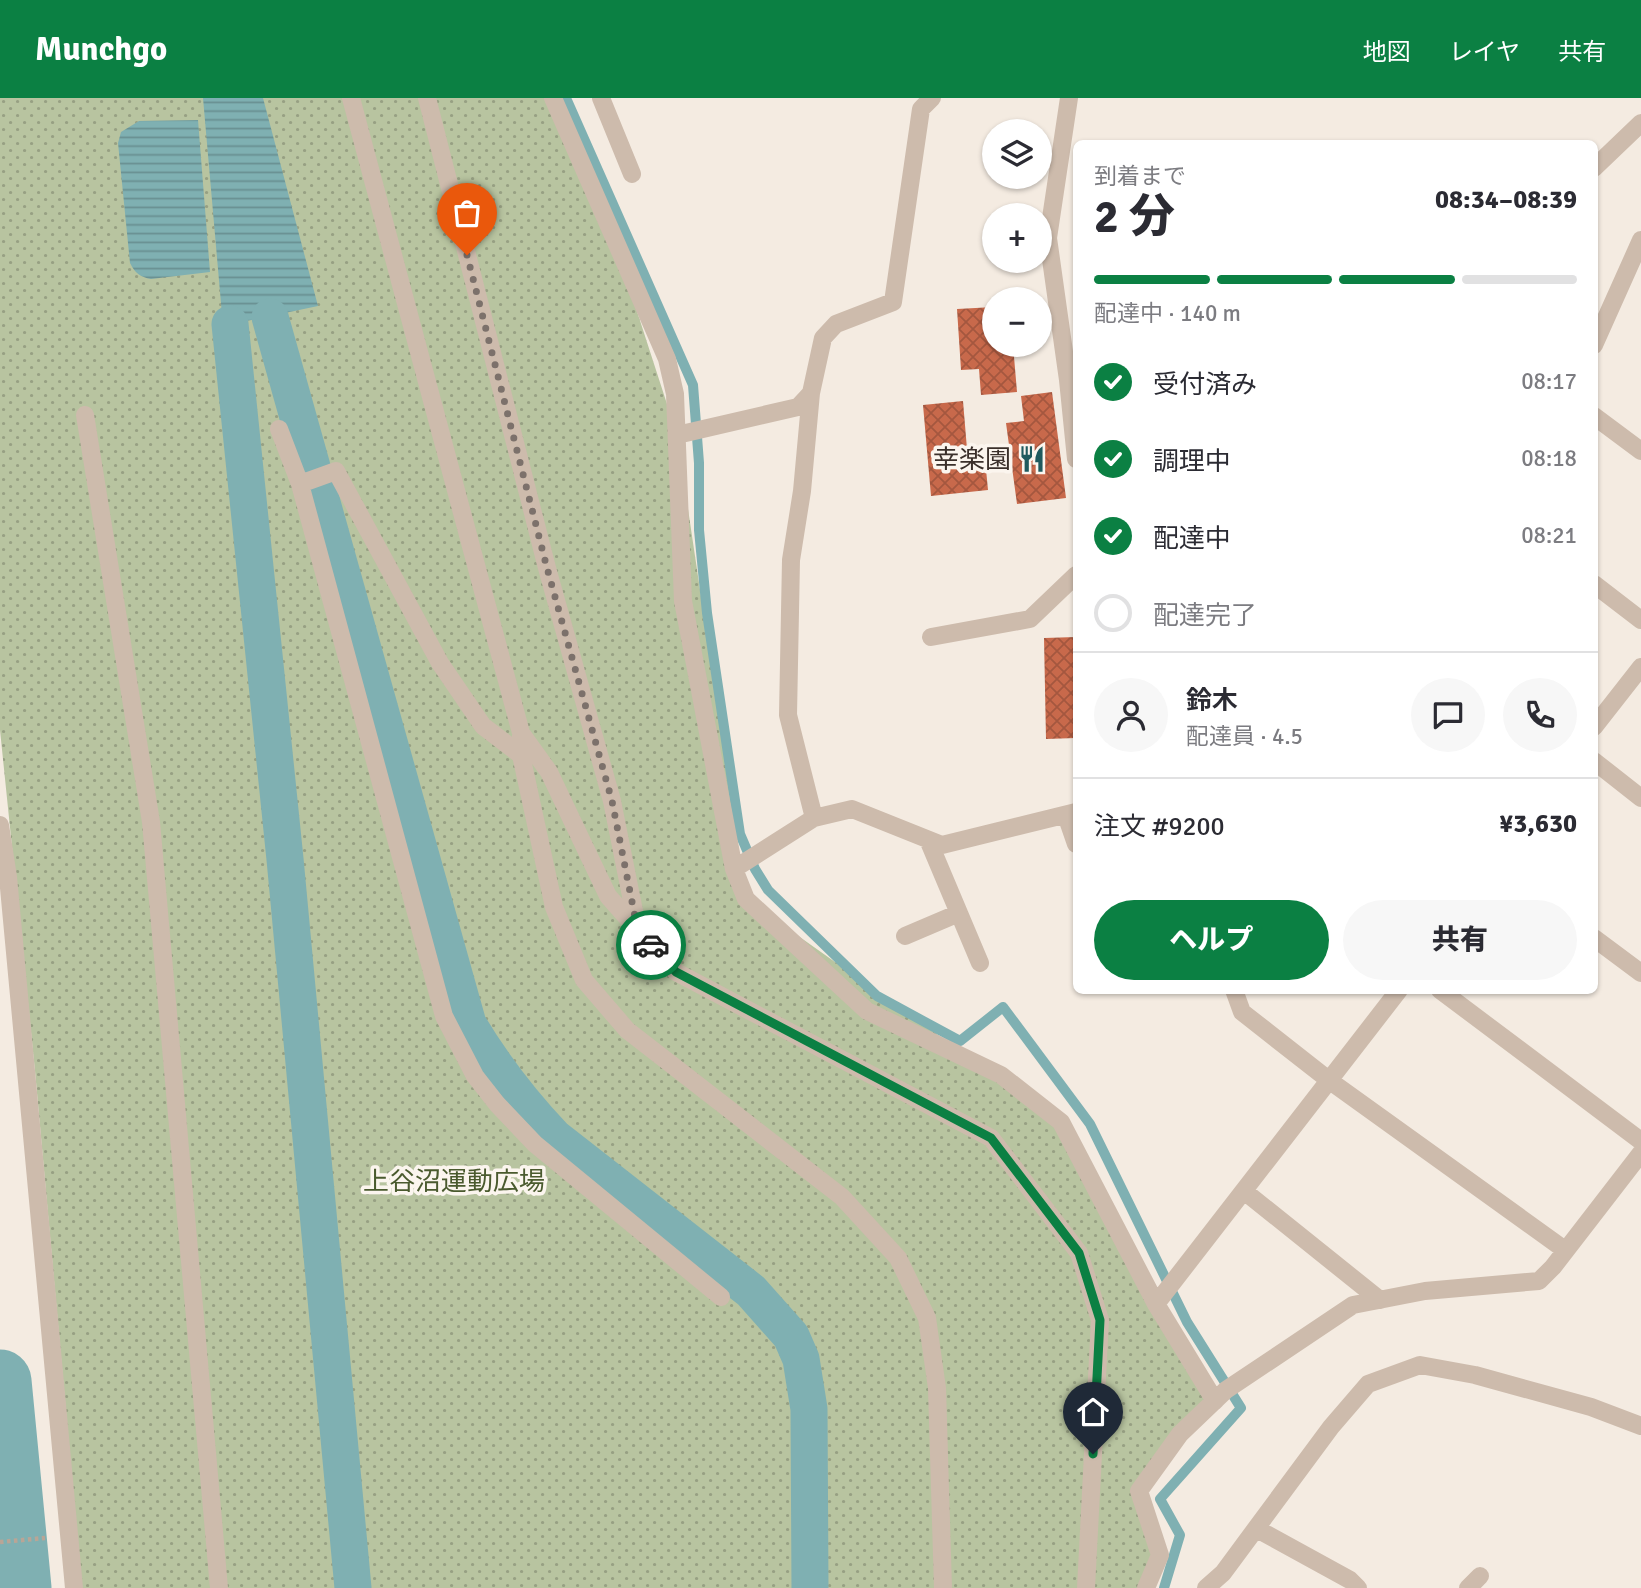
<!DOCTYPE html>
<html lang="ja">
<head>
<meta charset="utf-8">
<style>
  :root { --surface:#fff; --page:#f7f7f7; --text:#2b2b33; --muted:#7c7c81; --line:#e1e1e2; --accent:#0b8043 }
  body { margin:0; font-family:Signika,"Noto Sans JP",sans-serif; background:var(--page); color:var(--text); height:100vh; display:flex; flex-direction:column; font-size:26px; white-space:nowrap }
  * { box-sizing:border-box; margin:0 }
  p { font-size:23px; color:var(--muted) }
  .icon { flex:none; width:38px; height:38px; fill:none; stroke:currentColor; stroke-width:2; stroke-linecap:round; stroke-linejoin:round }
  .map { position:relative; flex:1; overflow:hidden }
  .details { position:absolute; left:1073px; top:42px; width:525px; height:854px; display:flex; flex-direction:column; background:var(--surface); border-radius:10px; box-shadow:0 2px 5px #0004 }
  .details>* { flex:none }
  .controls { position:absolute; left:982px; top:21px; display:grid; gap:14px }
  .controls a { display:grid; place-items:center; width:70px; height:70px; border-radius:50%; background:var(--surface); box-shadow:0 2px 5px #0004; font-size:35px }
  .pin { position:absolute; display:grid; place-items:center; width:60px; height:60px; color:#fff; margin:-72px -30px; border-radius:50% 50% 50% 0; rotate:-45deg; box-shadow:0 0 7px #0007 }
  .pin .icon { rotate:45deg }
  .courier { position:absolute; display:grid; place-items:center; width:70px; height:70px; margin:-35px; border:5px solid #0b8043; border-radius:50%; background:#fff; color:#222; box-shadow:0 2px 9px #0007 }
  .headline em { font-style:normal; font-weight:800 }
  .headline div { display:flex; flex-direction:column-reverse }
  .headline { display:flex; align-items:center; justify-content:space-between; height:119px; padding:0 21px }
  h1 { font-size:46px; font-weight:800; line-height:52px }
  .bar { display:grid; grid-template-columns:repeat(4,1fr); gap:10px 7px; align-content:center; height:84px; padding:0 21px }
  .bar i { height:9px; border-radius:5px; background:var(--line) }
  .bar .active { background:var(--accent) }
  .bar p { grid-column:span 4 }
  .line { display:flex; align-items:center; gap:18px; padding:0 21px; border-top:2px solid var(--line) }
  .line div { flex:1 }
  .round { display:grid; place-items:center; flex:none; width:74px; height:74px; border-radius:37px; background:var(--page) }
  ol { padding:0 21px; list-style:none }
  li { display:flex; align-items:center; gap:21px; height:77px }
  li p { margin-inline-start:auto }
  li .icon { padding:7px; border-radius:50%; background:var(--accent); color:#fff; stroke-width:4 }
  li:last-child { color:var(--muted) }
  li i { width:38px; height:38px; border:4px solid var(--line); border-radius:50% }
  .primary-button { display:flex; gap:14px; margin-top:auto; padding:14px 21px }
  .primary-button a { flex:1; height:80px; border-radius:42px; background:var(--accent); color:#fff; font-size:28px; font-weight:800; line-height:80px; text-align:center }
  .primary-button a+a { background:var(--page); color:var(--text) }
  header { display:flex; align-items:center; gap:42px; box-sizing:border-box; height:98px; padding:0 35px; background:var(--accent); color:#fff }
  header strong { font-size:33px }
  nav { display:flex; gap:38px; margin-inline-start:auto; font-size:24px }
  .map>svg:first-child { display:block }
  .park { fill:url(#park-dots) }
  .water { fill:url(#water-rules) }
  .lines { fill:none; stroke-linecap:round; stroke-linejoin:round }
  .stream { stroke:#7fb0b2; stroke-width:10 }
  .canal { stroke:#7fb0b2; stroke-width:37 }
  .river { stroke:#7fb0b2; stroke-width:63 }
  .building { fill:url(#building-cross-hatch) }
  .path { stroke:#b9a596; stroke-width:4.5; stroke-dasharray:3.5 3.5; stroke-linecap:butt }
  .minor { stroke:#cdbbac; stroke-width:18 }
  .done { stroke:#7c716b; stroke-width:7; stroke-dasharray:0 12.6 }
  .route { stroke:#0b8043; stroke-width:9 }
  .labels { text-anchor:middle; stroke-width:7; stroke-linejoin:round; paint-order:stroke }
  .poi-label { font-size:26px; fill:#3b302b; stroke:#fbf5ee; text-anchor:end }
  .park-label { font-size:26px; fill:#4a5a2e; stroke:#fbf5ee }
</style>
</head>
<body>
<header>
<strong>Munchgo</strong>
<nav><a>地図</a><a>レイヤ</a><a>共有</a></nav>
</header>
<div class="map">
<svg width="1641" height="1490" viewBox="0 0 1641 1490">
  <defs>
    <pattern id="park-dots" width="8" height="8" patternUnits="userSpaceOnUse" patternTransform="scale(1.75)"><rect width="8" height="8" fill="#b8c4a0"/><path d="M2 2h.1M6 6h.1" fill="none" stroke="#97a083" stroke-width="1.8" stroke-linecap="round"/></pattern>
    <pattern id="water-rules" width="6" height="5" patternUnits="userSpaceOnUse" patternTransform="scale(1.75)"><rect width="6" height="5" fill="#7fb0b2"/><path d="M0 2.5h6" fill="none" stroke="#699091"/></pattern>
    <pattern id="building-cross-hatch" width="8" height="8" patternUnits="userSpaceOnUse" patternTransform="scale(1.75)"><rect width="8" height="8" fill="#c8694b"/><path d="M0 0l8 8M0 8l8-8" fill="none" stroke="#a4573f"/></pattern>
  </defs>
  <rect width="100%" height="100%" fill="#f4ebe1"/>
  <path class="park" d="M0,0H568L677,337L746,801L1061,1024L1215,1303L1139,1393L1160,1457L1146,1490H82L35,973L0,632Z"/>
  <path class="water" d="M203,0H263L318,208L223,228Z
    M198,22L210,174L151,181C140,179 135,175 130,165L118,45L121,34L139,23Z"/>
  <g class="lines">
    <path class="stream" d="M566,0L693,287L699,365V432L707,515L740,736L755,771L768,792L877,898L960,943L1003,909L1090,1026L1187,1224L1241,1310L1160,1401L1180,1437L1164,1490"/>
    <path class="canal" d="M270,219L468,926C493,968 521,1004 554,1039L751,1193L791,1238L801,1261L809,1311L810,1490
      M230,226L285,761L353,1490"/>
    <path class="river" d="M0,1283L20,1490"/>
  </g>
  <path class="building" d="M994,209V247H1013L1017,294L981,297L979,271L961,272L957,211Z
    M1052,294L1066,400L1017,406L1006,325L1024,323L1021,298Z
    M963,303L968,363L985,361L988,392L931,398L923,307Z
    M1076,539V640L1046,641L1044,540Z"/>
  <g class="lines">
    <path class="path" d="M0,1444L45,1440"/>
    <path class="minor" d="M351,0L521,635V657L554,809L584,882L627,932L842,1099L898,1160L927,1220L937,1290L943,1490
      M427,0L547,470L612,703L638,833L676,874L991,1040L1079,1155L1100,1222L1086,1490
      M553,0L667,261L675,296L683,503L734,771L746,801L867,913L1001,977L1061,1024L1156,1206L1215,1303
      M601,0L632,76
      M1069,0L1048,140L1068,282L1076,361
      M1594,70L1641,25
      M1594,247L1641,142
      M85,317L151,724L219,1490
      M1594,318L1641,353
      M279,331L300,386L444,918L475,978L497,1006L535,1046L721,1199
      M677,337L798,309L811,295
      M300,386L336,373L440,565L483,628L521,657
      M1594,486L1641,522
      M931,539L1030,521L1076,477
      M1594,629L1641,569
      M521,635L549,674L608,798L638,832
      M1594,663L1641,700
      M1066,717L1076,746
      M814,720L788,617L791,462L802,393L811,295L823,240L836,226L893,204L921,11L932,0
      M0,727L8,779L74,1490
      M929,744L980,865
      M734,771L814,720L852,711L942,747L1076,714
      M905,838L959,815
      M1594,840L1641,875
      M1234,892L1242,914L1330,983L1565,1152
      M1440,892L1641,1043
      M1244,1093L1380,1202
      M1156,1206L1399,892
      M1257,1431L1350,1482L1358,1490
      M1146,1490L1160,1457L1139,1393L1180,1336L1226,1292L1353,1207L1425,1193L1539,1183L1553,1169L1641,1055
      M1206,1490L1223,1475L1331,1329L1368,1286L1420,1267L1475,1277L1591,1309L1641,1328
      M1468,1490L1480,1478"/>
  </g>
  <g class="lines">
    <path class="done" d="M467,157L547,470L612,703L638,834L651,847"/>
    <path class="route" d="M651,847L676,874L991,1040L1079,1155L1100,1222L1093,1356"/>
  </g>
  <defs>
    <symbol id="restaurant-bare" viewBox="-9 -9 18 18"><path d="M-5-6h1v4h1v-4h1v4h1v-4h1v5L-1.5 .5V6h-2V.5L-5-1ZM5-6V6H3V1.5H1.5Q1.5-4 5-6Z" fill="#1f5a5e" stroke="#fbf5ee" stroke-width="2.5" paint-order="stroke"/></symbol>
  </defs>
  <g fill-rule="evenodd">
    <use href="#restaurant-bare" x="1013" y="342" width="38" height="38"/>
  </g>
  <g class="labels">
    <g class="poi-label">
      <text x="1011" y="370">幸楽園</text>
    </g>
    <g class="park-label">
      <text x="454" y="1092">上谷沼運動広場</text>
    </g>
  </g>
</svg>
<div class="controls">
<a><svg class="icon" aria-label="layers" viewBox="0 0 24 24"><path d="M12 4l9 5-9 5-9-5zM3 14l9 5 9-5"/></svg></a>
<a>+</a>
<a>−</a>
</div>
<div class="pin" style="left:467px;top:157px;background:#ea580c"><svg class="icon" aria-label="bag" viewBox="0 0 24 24"><path d="M5 8h14l-1 12H6zM9 8a3 3 0 0 1 6 0"/></svg></div>
<div class="pin" style="left:1093px;top:1356px;background:#1f2937"><svg class="icon" aria-label="home" viewBox="0 0 24 24"><path d="M3 11l9-7 9 7M6 9v11h12V9"/></svg></div>
<div class="courier" style="left:651px;top:847px"><svg class="icon" aria-label="car" viewBox="0 0 24 24"><path d="M5 17H2v-5l4-1 3-4h7l3 4 3 1v5h-3M9 17h6M6 11h13"/><circle cx="7" cy="17" r="2"/><circle cx="17" cy="17" r="2"/></svg></div>
<section class="details">
<div class="headline"><div><h1>2 分</h1><p>到着まで</p></div><em>08:34–08:39</em></div>
<div class="bar"><i class="active"></i><i class="active"></i><i class="active"></i><i></i><p>配達中 · 140 m</p></div>
<ol>
<li><svg class="icon" aria-label="check" viewBox="0 0 24 24"><path d="M5 12l5 5 9-10"/></svg>受付済み<p>08:17</p></li>
<li><svg class="icon" aria-label="check" viewBox="0 0 24 24"><path d="M5 12l5 5 9-10"/></svg>調理中<p>08:18</p></li>
<li><svg class="icon" aria-label="check" viewBox="0 0 24 24"><path d="M5 12l5 5 9-10"/></svg>配達中<p>08:21</p></li>
<li><i></i>配達完了</li>
</ol>
<div class="line" style="height:126px"><a class="round"><svg class="icon" aria-label="person" viewBox="0 0 24 24"><circle cx="12" cy="8" r="4"/><path d="M4 21q1-7 8-7t8 7"/></svg></a><div><b>鈴木</b><p>配達員 · 4.5</p></div><a class="round"><svg class="icon" aria-label="chat" viewBox="0 0 24 24"><path d="M4 5h16v11H9l-5 4z"/></svg></a><a class="round"><svg class="icon" aria-label="phone" viewBox="0 0 24 24"><path d="M5 4h4l2 5-3 2q2 4 5 5l2-3 5 2v4C11 20 4 13 5 4z"/></svg></a></div>
<div class="line" style="height:91px"><div>注文 #9200</div><b>¥3,630</b></div>
<div class="primary-button"><a>ヘルプ</a><a>共有</a></div>
</section>
</div>
</body>
</html>
